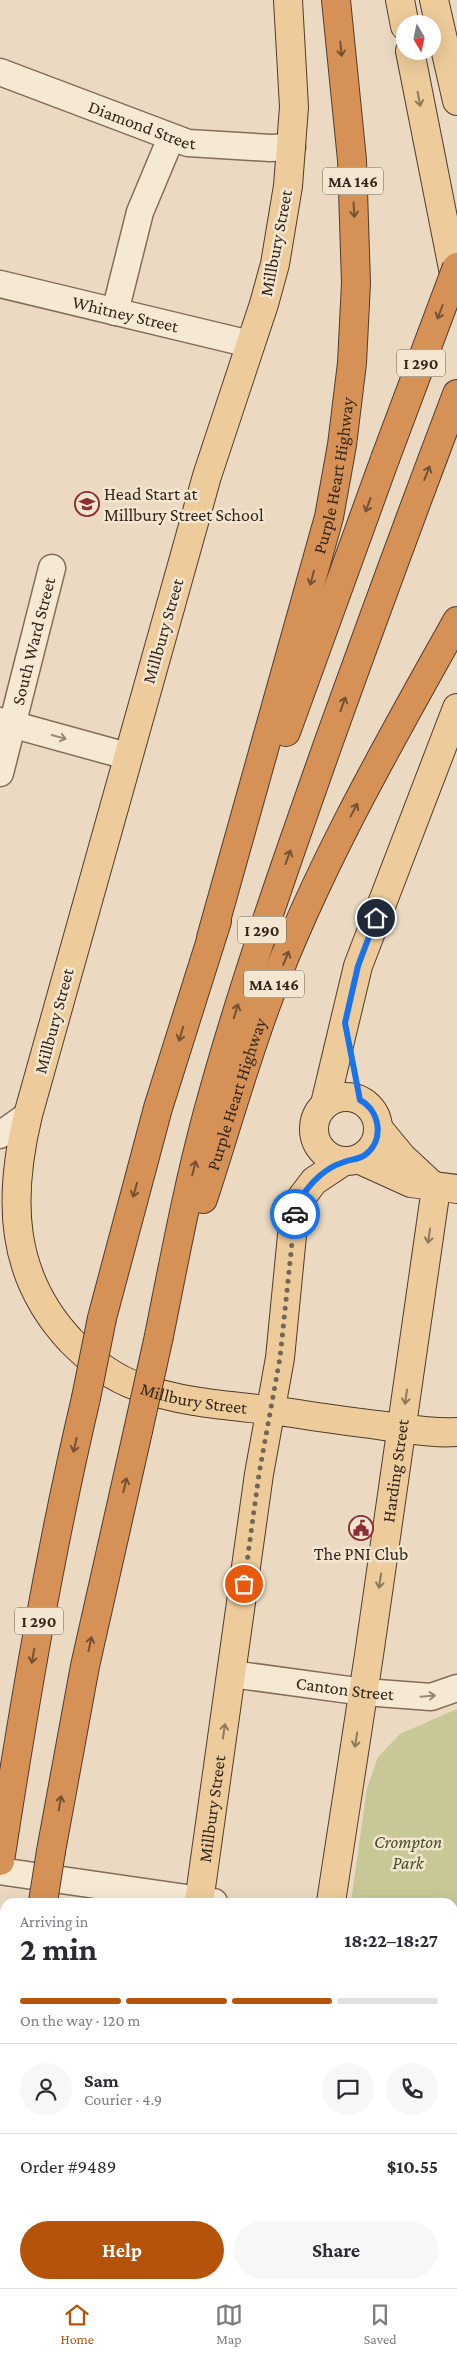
<!DOCTYPE html>
<html lang="en">
<head>
<meta charset="utf-8">
<style>
  :root { --surface:#fff; --page:#f7f7f7; --text:#2b2b33; --muted:#7c7c81; --line:#e1e1e2; --accent:#b45309 }
  body { margin:0; font-family:"Crimson Pro",serif; background:var(--page); color:var(--text); height:100vh; display:flex; flex-direction:column; font-size:19px; white-space:nowrap }
  * { box-sizing:border-box; margin:0 }
  p { font-size:16px; color:var(--muted) }
  .icon { flex:none; width:28px; height:28px; fill:none; stroke:currentColor; stroke-width:2; stroke-linecap:round; stroke-linejoin:round }
  .map { position:relative; flex:1; overflow:hidden }
  .panel { position:absolute; left:0px; top:1898px; width:458px; height:391px; display:flex; flex-direction:column; background:var(--surface); border-radius:15px 15px 0 0; box-shadow:0 5px 20px #0002 }
  .panel>* { flex:none }
  .needle { width:32px; rotate:171deg }
  .tools { position:absolute; left:396px; top:15px; display:grid; gap:10px }
  .tools a { display:grid; place-items:center; width:45px; height:45px; border-radius:50%; background:var(--surface); box-shadow:0 5px 20px #0002; font-size:25px }
  .pin { position:absolute; display:grid; place-items:center; width:42px; height:42px; color:#fff; margin:-21px; border:2px solid #fff; border-radius:50%; box-shadow:0 1px 5px #0007 }
  .courier { position:absolute; display:grid; place-items:center; width:50px; height:50px; margin:-25px; border:4px solid #1a73e8; border-radius:50%; background:#fff; color:#222; box-shadow:0 1px 6px #0007 }
  .head em { font-style:normal; font-weight:700 }
  .head div { display:flex; flex-direction:column-reverse }
  .head { display:flex; align-items:center; justify-content:space-between; height:85px; padding:0 20px }
  h1 { font-size:32px; font-weight:700; line-height:38px }
  .bar { display:grid; grid-template-columns:repeat(4,1fr); gap:8px 5px; align-content:center; height:60px; padding:0 20px }
  .bar i { height:6px; border-radius:4px; background:var(--line) }
  .bar .selected { background:var(--accent) }
  .bar p { grid-column:span 4 }
  .line { display:flex; align-items:center; gap:12px; padding:0 20px; border-top:1px solid var(--line) }
  .line div { flex:1 }
  .round { display:grid; place-items:center; flex:none; width:52px; height:52px; border-radius:26px; background:var(--page) }
  .primary-button { display:flex; gap:10px; margin-top:auto; padding:10px 20px }
  .primary-button a { flex:1; height:58px; border-radius:30px; background:var(--accent); color:#fff; font-size:20px; font-weight:700; line-height:58px; text-align:center }
  .primary-button a+a { background:var(--page); color:var(--text) }
  .tabs { display:flex; justify-content:space-around; align-items:center; height:70px; border-top:1px solid var(--line); background:var(--surface); font-size:14px; color:var(--muted) }
  .tabs a { display:grid; justify-items:center; gap:2px }
  .tabs .selected { color:var(--accent) }
  .map>svg:first-child { display:block }
  .park { fill:#c7c896 }
  .lines { fill:none; stroke-linecap:round; stroke-linejoin:round }
  .minor-casing { stroke:#836c5a; stroke-width:29 }
  .major-casing { stroke:#513b2e; stroke-width:30 }
  .highway-casing { stroke:#513b2e; stroke-width:30 }
  .minor { stroke:#f6e9d3; stroke-width:26 }
  .major { stroke:#edcb9a; stroke-width:28 }
  .highway { stroke:#d69256; stroke-width:28 }
  .highway-bridge-casing { stroke:#513b2e; stroke-width:30; stroke-linecap:butt }
  .highway-bridge { stroke:#d69256; stroke-width:28 }
  .oneway { stroke:#755134 }
  .oneway2 { stroke:#90785c }
  .oneway3 { stroke:#958878 }
  .done { stroke:#746556; stroke-width:5; stroke-dasharray:0 9 }
  .route { stroke:#1a73e8; stroke-width:6 }
  .labels { text-anchor:middle; stroke-width:5; stroke-linejoin:round; paint-order:stroke }
  .shield { fill:#f3e6d0; stroke:#6d6053; stroke-width:1 }
  .shield-label { font-size:16px; font-weight:bold; fill:#34261d }
  .street-label { font-size:18px; fill:#34261d; stroke:#f3e6d0 }
  .poi-label { font-size:18px; fill:#34261d; stroke:#f3e6d0; text-anchor:start }
  .park-label { font-size:18px; font-style:italic; fill:#484f25; stroke:#f3e6d0 }
</style>
</head>
<body>
<div class="map">
<svg width="457" height="2288" viewBox="0 0 457 2288">
  <rect width="100%" height="100%" fill="#ebdac1"/>
  <path class="park" d="M457,1709V2254L453,2255L452,1902H351L367,1788L378,1757L400,1734Z
    M284,2284H332L314,2288H283Z"/>
  <g class="lines">
    <defs>
      <g id="minor">
        <path id="s1" d="M0,72L188,143L270,148L292,147"/>
        <path id="s2" d="M0,284L250,344"/>
        <path d="M115,312L140,212L171,138"/>
        <path d="M0,721L127,756"/>
        <path id="s3" d="M0,773L52,568"/>
        <path d="M0,1135L28,1115"/>
        <path id="s4" d="M232,1674L364,1692L431,1697L457,1688"/>
        <path d="M0,1871L214,1902"/>
      </g>
      <g id="major">
        <path id="s5" d="M288,0L294,107L288,186L275,264L264,304L207,476L28,1115C8,1198 9,1275 71,1341C91,1361 112,1378 139,1387C187,1405 242,1406 292,1413C323,1418 354,1422 385,1426C409,1429 434,1434 457,1432"/>
        <path d="M400,0L405,26"/>
        <path d="M434,0L457,101"/>
        <path d="M410,51L457,289"/>
        <circle cx="346" cy="1129" r="32"/>
        <path d="M325,1104L358,966L457,708"/>
        <path d="M378,1128L402,1157L431,1184"/>
        <path d="M358,1159L411,1183L457,1189"/>
        <path id="s6" d="M199,1902L259,1474L280,1358L293,1225L298,1202L314,1181L344,1161"/>
        <path id="s7" d="M331,1902L369,1655L436,1188"/>
        <path d="M452,2274L457,2273"/>
        <path d="M127,2288L128,2284"/>
        <path d="M265,2288L266,2284"/>
        <path d="M396,2288L413,2284"/>
      </g>
      <g id="highway">
        <path d="M286,732L385,459"/>
        <path id="s8" d="M211,938L329,517L342,445L352,363L356,283L352,160L336,0"/>
        <path id="s9" d="M203,1199C225,1132 244,1063 269,997C318,866 389,743 457,621"/>
        <path d="M102,1318L158,1108L217,921"/>
        <path d="M159,1336C174,1261 188,1186 208,1112C242,987 285,866 328,744C370,627 413,510 457,394"/>
        <path d="M51,1851L85,1666L138,1431"/>
        <path d="M0,1861C24,1705 50,1551 86,1398"/>
        <path d="M0,2170L5,2142"/>
      </g>
    </defs>
    <use href="#minor" class="minor-casing"/>
    <use href="#major" class="major-casing"/>
    <use href="#highway" class="highway-casing"/>
    <use href="#minor" class="minor"/>
    <use href="#major" class="major"/>
    <use href="#highway" class="highway"/>
    <defs>
      <path id="highway-bridge" d="M385,459L457,267
        M86,1398L102,1318
        M138,1431L159,1336
        M43,1902L51,1851"/>
    </defs>
    <use href="#highway-bridge" class="highway-bridge-casing"/>
    <use href="#highway-bridge" class="highway-bridge"/>
  </g>
  <defs><path id="oneway-shaft" d="M-6 0H5M1.5-3L5.5 0L1.5 3" fill="none" stroke-width="1.6" stroke-linecap="round" stroke-linejoin="round" transform="scale(1.25)"/></defs>
  <g class="oneway">
    <use href="#oneway-shaft" transform="translate(341 49) rotate(84)"/>
    <use href="#oneway-shaft" transform="translate(354 210) rotate(87)"/>
    <use href="#oneway-shaft" transform="translate(440 312) rotate(111)"/>
    <use href="#oneway-shaft" transform="translate(427 473) rotate(-69)"/>
    <use href="#oneway-shaft" transform="translate(368 505) rotate(110)"/>
    <use href="#oneway-shaft" transform="translate(312 578) rotate(105)"/>
    <use href="#oneway-shaft" transform="translate(343 704) rotate(-70)"/>
    <use href="#oneway-shaft" transform="translate(354 810) rotate(-62)"/>
    <use href="#oneway-shaft" transform="translate(288 857) rotate(-70)"/>
    <use href="#oneway-shaft" transform="translate(286 958) rotate(-67)"/>
    <use href="#oneway-shaft" transform="translate(236 1011) rotate(-73)"/>
    <use href="#oneway-shaft" transform="translate(181 1034) rotate(107)"/>
    <use href="#oneway-shaft" transform="translate(194 1168) rotate(-76)"/>
    <use href="#oneway-shaft" transform="translate(135 1190) rotate(106)"/>
    <use href="#oneway-shaft" transform="translate(75 1445) rotate(103)"/>
    <use href="#oneway-shaft" transform="translate(125 1485) rotate(-77)"/>
    <use href="#oneway-shaft" transform="translate(90 1644) rotate(-78)"/>
    <use href="#oneway-shaft" transform="translate(33 1656) rotate(100)"/>
    <use href="#oneway-shaft" transform="translate(60 1803) rotate(-80)"/>
  </g>
  <g class="oneway2">
    <use href="#oneway-shaft" transform="translate(419 99) rotate(79)"/>
    <use href="#oneway-shaft" transform="translate(429 1236) rotate(98)"/>
    <use href="#oneway-shaft" transform="translate(406 1397) rotate(98)"/>
    <use href="#oneway-shaft" transform="translate(380 1581) rotate(98)"/>
    <use href="#oneway-shaft" transform="translate(224 1731) rotate(-82)"/>
    <use href="#oneway-shaft" transform="translate(356 1740) rotate(99)"/>
  </g>
  <g class="oneway3">
    <use href="#oneway-shaft" transform="translate(59 737) rotate(15)"/>
    <use href="#oneway-shaft" transform="translate(428 1696) rotate(-5)"/>
  </g>
  <g class="lines">
    <path class="done" d="M244,1584L259,1474L280,1358L295,1214"/>
    <path class="route" d="M295,1214C301,1191 321,1169 344,1162C351,1159 358,1160 365,1155C385,1140 380,1111 360,1100L345,1023L358,966L376,918"/>
  </g>
  <defs>
    <symbol id="school-ring" viewBox="-11 -11 22 22"><circle r="9.5" fill="#f3e6d0" stroke="#8e2d37" stroke-width="1.5"/><path d="M0-5L7-2L0 1L-7-2ZM-4 1L0 2.5L4 1V4Q0 6-4 4Z" fill="#8e2d37"/></symbol>
    <symbol id="civic-ring" viewBox="-11 -11 22 22"><circle r="9.5" fill="#f3e6d0" stroke="#8e2d37" stroke-width="1.5"/><path d="M-.6-6.5H3V-4.5H.6V-3L4-1V1h2V6H-6V1h2V-1L-.6-3ZM-1.2 2.5V6h2.4V2.5Z" fill="#8e2d37"/></symbol>
  </defs>
  <g fill-rule="evenodd">
    <use href="#school-ring" x="73" y="490" width="28" height="28"/>
    <use href="#civic-ring" x="347" y="1514" width="28" height="28"/>
  </g>
  <g class="labels">
    <g class="shield">
      <rect x="323" y="167.5" width="60" height="27" rx="4"/>
      <rect x="397" y="349.5" width="48" height="27" rx="4"/>
      <rect x="238" y="916.5" width="48" height="27" rx="4"/>
      <rect x="244" y="970.5" width="60" height="27" rx="4"/>
      <rect x="15" y="1607.5" width="48" height="27" rx="4"/>
    </g>
    <g class="shield-label">
      <text x="353" y="187">MA 146</text>
      <text x="421" y="369">I 290</text>
      <text x="262" y="936">I 290</text>
      <text x="274" y="990">MA 146</text>
      <text x="39" y="1627">I 290</text>
    </g>
    <g class="street-label">
      <text dy="6" stroke="none"><textPath href="#s1" startOffset="152">Diamond Street</textPath></text>
      <text transform="translate(276 243) rotate(-79)" y="6">Millbury Street</text>
      <text dy="6" stroke="none"><textPath href="#s2" startOffset="129">Whitney Street</textPath></text>
      <text dy="6" stroke="none"><textPath href="#s8" startOffset="479">Purple Heart Highway</textPath></text>
      <text transform="translate(163 631) rotate(-74)" y="6">Millbury Street</text>
      <text dy="6" stroke="none"><textPath href="#s3" startOffset="136">South Ward Street</textPath></text>
      <text transform="translate(54 1021) rotate(-75)" y="6">Millbury Street</text>
      <text dy="6" stroke="none"><textPath href="#s9" startOffset="110">Purple Heart Highway</textPath></text>
      <text dy="6" stroke="none"><textPath href="#s5" startOffset="1532">Millbury Street</textPath></text>
      <text dy="6" stroke="none"><textPath href="#s7" startOffset="436">Harding Street</textPath></text>
      <text dy="6" stroke="none"><textPath href="#s4" startOffset="114">Canton Street</textPath></text>
      <text dy="6" stroke="none"><textPath href="#s6" startOffset="94">Millbury Street</textPath></text>
    </g>
    <g class="poi-label">
      <text x="104" y="500">Head Start at<tspan x="104" dy="21">Millbury Street School</tspan></text>
      <text x="361" y="1560" text-anchor="middle">The PNI Club</text>
    </g>
    <g class="park-label">
      <text x="408" y="1848">Crompton<tspan x="408" dy="21">Park</tspan></text>
    </g>
  </g>
</svg>
<div class="tools">
<a><svg class="needle" viewBox="-14 -14 28 28"><path d="M0-13l5 13h-10z" fill="#e53935"/><path d="M0 13l5-13h-10z" fill="#7c7c81"/></svg></a>
</div>
<div class="pin" style="left:244px;top:1584px;background:#ea580c"><svg class="icon" aria-label="bag" viewBox="0 0 24 24"><path d="M5 8h14l-1 12H6zM9 8a3 3 0 0 1 6 0"/></svg></div>
<div class="pin" style="left:376px;top:918px;background:#1f2937"><svg class="icon" aria-label="home" viewBox="0 0 24 24"><path d="M3 11l9-7 9 7M6 9v11h12V9"/></svg></div>
<div class="courier" style="left:295px;top:1214px"><svg class="icon" aria-label="car" viewBox="0 0 24 24"><path d="M5 17H2v-5l4-1 3-4h7l3 4 3 1v5h-3M9 17h6M6 11h13"/><circle cx="7" cy="17" r="2"/><circle cx="17" cy="17" r="2"/></svg></div>
<section class="panel">
<div class="head"><div><h1>2 min</h1><p>Arriving in</p></div><em>18:22–18:27</em></div>
<div class="bar"><i class="selected"></i><i class="selected"></i><i class="selected"></i><i></i><p>On the way · 120 m</p></div>
<div class="line" style="height:90px"><a class="round"><svg class="icon" aria-label="person" viewBox="0 0 24 24"><circle cx="12" cy="8" r="4"/><path d="M4 21q1-7 8-7t8 7"/></svg></a><div><b>Sam</b><p>Courier · 4.9</p></div><a class="round"><svg class="icon" aria-label="chat" viewBox="0 0 24 24"><path d="M4 5h16v11H9l-5 4z"/></svg></a><a class="round"><svg class="icon" aria-label="phone" viewBox="0 0 24 24"><path d="M5 4h4l2 5-3 2q2 4 5 5l2-3 5 2v4C11 20 4 13 5 4z"/></svg></a></div>
<div class="line" style="height:65px"><div>Order #9489</div><b>$10.55</b></div>
<div class="primary-button"><a>Help</a><a>Share</a></div>
</section>
</div>
<nav class="tabs">
<a class="selected"><svg class="icon" aria-label="home" viewBox="0 0 24 24"><path d="M3 11l9-7 9 7M6 9v11h12V9"/></svg>Home</a>
<a><svg class="icon" aria-label="map" viewBox="0 0 24 24"><path d="M3 6l6-2 6 2 6-2v14l-6 2-6-2-6 2zM9 4v14M15 6v14"/></svg>Map</a>
<a><svg class="icon" aria-label="saved" viewBox="0 0 24 24"><path d="M7 4h10v16l-5-4-5 4z"/></svg>Saved</a>
</nav>
</body>
</html>
